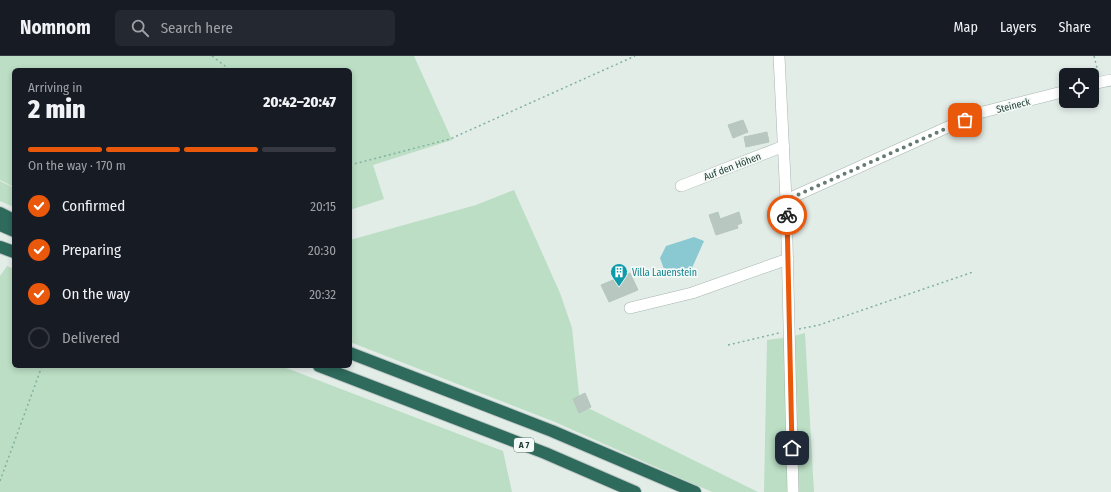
<!DOCTYPE html>
<html lang="en">
<head>
<meta charset="utf-8">
<style>
  :root { --surface:#171b24; --page:#242831; --text:#f1f3f6; --muted:#9ea1a6; --line:#363941; --accent:#ea580c }
  body { margin:0; font-family:"Fira Sans Condensed",sans-serif; background:var(--page); color:var(--text); height:100vh; display:flex; flex-direction:column; font-size:15px; white-space:nowrap }
  * { box-sizing:border-box; margin:0 }
  p { font-size:13px; color:var(--muted) }
  .icon { flex:none; width:22px; height:22px; fill:none; stroke:currentColor; stroke-width:2; stroke-linecap:round; stroke-linejoin:round }
  .map { position:relative; flex:1; overflow:hidden }
  .sheet { position:absolute; left:12px; top:12px; width:340px; height:300px; display:flex; flex-direction:column; background:var(--surface); border-radius:6px; box-shadow:0 2px 6px #0003 }
  .sheet>* { flex:none }
  .controls { position:absolute; left:1059px; top:12px; display:grid; gap:8px }
  .controls a { display:grid; place-items:center; width:40px; height:40px; border-radius:6px; background:var(--surface); box-shadow:0 2px 6px #0003; font-size:20px }
  .pin { position:absolute; display:grid; place-items:center; width:34px; height:34px; color:#fff; margin:-17px; border-radius:8px; box-shadow:0 2px 6px #0006 }
  .courier { position:absolute; display:grid; place-items:center; width:40px; height:40px; margin:-20px; border:3px solid #ea580c; border-radius:50%; background:#fff; color:#222; box-shadow:0 1px 5px #0007 }
  .head em { font-style:normal; font-weight:800 }
  .head div { display:flex; flex-direction:column-reverse }
  .head { display:flex; align-items:center; justify-content:space-between; height:68px; padding:0 16px }
  h1 { font-size:26px; font-weight:800; line-height:30px }
  .bar { display:grid; grid-template-columns:repeat(4,1fr); gap:6px 4px; align-content:center; height:48px; padding:0 16px }
  .bar i { height:5px; border-radius:3px; background:var(--line) }
  .bar .on { background:var(--accent) }
  .bar p { grid-column:span 4 }
  ol { padding:0 16px; list-style:none }
  li { display:flex; align-items:center; gap:12px; height:44px }
  li p { margin-inline-start:auto }
  li .icon { padding:4px; border-radius:50%; background:var(--accent); color:#fff; stroke-width:4 }
  li:last-child { color:var(--muted) }
  li i { width:22px; height:22px; border:2px solid var(--line); border-radius:50% }
  header { display:flex; align-items:center; gap:24px; box-sizing:border-box; height:56px; padding:0 20px; background:var(--surface); border-bottom:1px solid var(--line) }
  header strong { font-size:19px }
  nav { display:flex; gap:22px; margin-inline-start:auto; font-size:14px }
  .search { width:280px; height:36px; background:var(--page); display:flex; align-items:center; gap:10px; box-sizing:border-box; padding:0 14px; border-radius:6px; color:var(--muted); font-size:15px }
  .map>svg:first-child { display:block }
  .green { fill:#bbdec4 }
  .water { fill:#8ac9d2 }
  .building { fill:#b8c8c1; stroke:#b5c7bf }
  .lines { fill:none; stroke-linecap:round; stroke-linejoin:round }
  .minor-casing { stroke:#a5b5af; stroke-width:12 }
  .highway-casing { stroke:#c1c9c7; stroke-width:14 }
  .path { stroke:#83b1a1; stroke-width:1.5; stroke-dasharray:2 3; stroke-linecap:butt }
  .minor { stroke:#fff; stroke-width:11 }
  .highway { stroke:#2e6b5d; stroke-width:12 }
  .done { stroke:#667b74; stroke-width:4; stroke-dasharray:0 7.2 }
  .route { stroke:#ea580c; stroke-width:5 }
  .labels { text-anchor:middle; stroke-width:3.5; stroke-linejoin:round; paint-order:stroke }
  .shield { fill:#f3f9f6; stroke:#617670; stroke-width:1 }
  .shield-label { font-size:9px; font-weight:bold; fill:#223e36 }
  .street-label { font-size:10px; fill:#223e36; stroke:#f3f9f6 }
  .culture-label { font-size:10px; fill:#0d838f; stroke:#f3f9f6; text-anchor:start }
</style>
</head>
<body>
<header>
<strong>Nomnom</strong>
<div class="search"><svg class="icon" aria-label="search" viewBox="0 0 24 24"><circle cx="10" cy="10" r="6"/><path d="M15 15l6 6"/></svg>Search here</div>
<nav><a>Map</a><a>Layers</a><a>Share</a></nav>
</header>
<div class="map">
<svg width="1111" height="436" viewBox="0 0 1111 436">
  <rect width="100%" height="100%" fill="#e3ede8"/>
  <path class="green" d="M0,0H414L452,84L373,109L384,143L350,154V14H14V131L0,124Z
    M0,125L14,132V151L0,145Z
    M514,134L560,237L572,272L580,348L758,436H712L555,366L350,286V184L476,149Z
    M7,210L14,213V310H281L503,395L512,436H0V220Z
    M805,277L814,436H764L767,284L790,281Z"/>
  <path class="water" d="M694,181L704,185L692,212L674,218L665,216L660,202L666,190Z"/>
  <path class="building" d="M743,64L748,76L733,82L728,69Z
    M767,76L769,86L746,91L744,81Z
    M718,156L720,163L739,156L742,167L737,169L738,172L716,179L709,159Z
    M630,217L638,234L609,246L601,229Z
    M585,337L591,351L579,357L573,343Z"/>
  <g class="lines">
    <defs>
      <path id="minor" d="M779,0L786,144L793,436
        M1092,28L1111,24
        M681,130L784,90
        M786,144L979,57L1066,35
        M630,252L692,237L788,203"/>
      <path id="highway" d="M0,157L14,164
        M0,169L14,175
        M0,191L14,196
        M350,297L552,375L695,436
        M319,310L545,397L635,436"/>
    </defs>
    <use href="#minor" class="minor-casing"/>
    <use href="#highway" class="highway-casing"/>
    <path class="path" d="M212,0L225,10L224,14
      M1094,0L1098,16
      M350,109L450,83L635,0
      M799,273L819,269L973,216
      M728,289L779,277
      M0,425L42,310"/>
    <use href="#minor" class="minor"/>
    <use href="#highway" class="highway"/>
  </g>
  <g class="lines">
    <path class="done" d="M787,159L786,144L965,64"/>
    <path class="route" d="M787,159L792,392"/>
  </g>
  <defs>
    <symbol id="building-pin" viewBox="-11 -11 22 30"><path d="M0 17L-7.5 6A9.5 9.5 0 1 1 7.5 6Z" fill="#0f9aa8" stroke="#f3f9f6"/><path d="M-4-6H4V6H1V3H-1V6H-4ZM-2.5-4.3h1.7v1.8h-1.7ZM.8-4.3h1.7v1.8H.8ZM-2.5-1h1.7V.8h-1.7ZM.8-1h1.7V.8H.8Z" fill="#fff"/></symbol>
  </defs>
  <g fill-rule="evenodd">
    <use href="#building-pin" x="609" y="206" width="20" height="27"/>
  </g>
  <g class="labels">
    <rect class="shield" x="514" y="382" width="20" height="14" rx="3"/>
    <g class="shield-label">
      <text x="524" y="392">A 7</text>
    </g>
    <g class="street-label">
      <text transform="translate(1013 49) rotate(-14)" y="4">Steineck</text>
      <text transform="translate(732 110) rotate(-21)" y="4">Auf den Höhen</text>
    </g>
    <g class="culture-label">
      <text x="632" y="220">Villa Lauenstein</text>
    </g>
  </g>
</svg>
<div class="controls">
<a><svg class="icon" aria-label="locate" viewBox="0 0 24 24"><circle cx="12" cy="12" r="6"/><path d="M12 2v4M12 18v4M2 12h4M18 12h4"/></svg></a>
</div>
<div class="pin" style="left:965px;top:64px;background:#ea580c"><svg class="icon" aria-label="bag" viewBox="0 0 24 24"><path d="M5 8h14l-1 12H6zM9 8a3 3 0 0 1 6 0"/></svg></div>
<div class="pin" style="left:792px;top:392px;background:#1f2937"><svg class="icon" aria-label="home" viewBox="0 0 24 24"><path d="M3 11l9-7 9 7M6 9v11h12V9"/></svg></div>
<div class="courier" style="left:787px;top:159px"><svg class="icon" aria-label="bike" viewBox="0 0 24 24"><circle cx="6" cy="16" r="4"/><circle cx="18" cy="16" r="4"/><path d="M6 16l4-8h5l3 8M10 8l3 8H6M13 5h3"/></svg></div>
<section class="sheet">
<div class="head"><div><h1>2 min</h1><p>Arriving in</p></div><em>20:42–20:47</em></div>
<div class="bar"><i class="on"></i><i class="on"></i><i class="on"></i><i></i><p>On the way · 170 m</p></div>
<ol>
<li><svg class="icon" aria-label="check" viewBox="0 0 24 24"><path d="M5 12l5 5 9-10"/></svg>Confirmed<p>20:15</p></li>
<li><svg class="icon" aria-label="check" viewBox="0 0 24 24"><path d="M5 12l5 5 9-10"/></svg>Preparing<p>20:30</p></li>
<li><svg class="icon" aria-label="check" viewBox="0 0 24 24"><path d="M5 12l5 5 9-10"/></svg>On the way<p>20:32</p></li>
<li><i></i>Delivered</li>
</ol>
</section>
</div>
</body>
</html>
